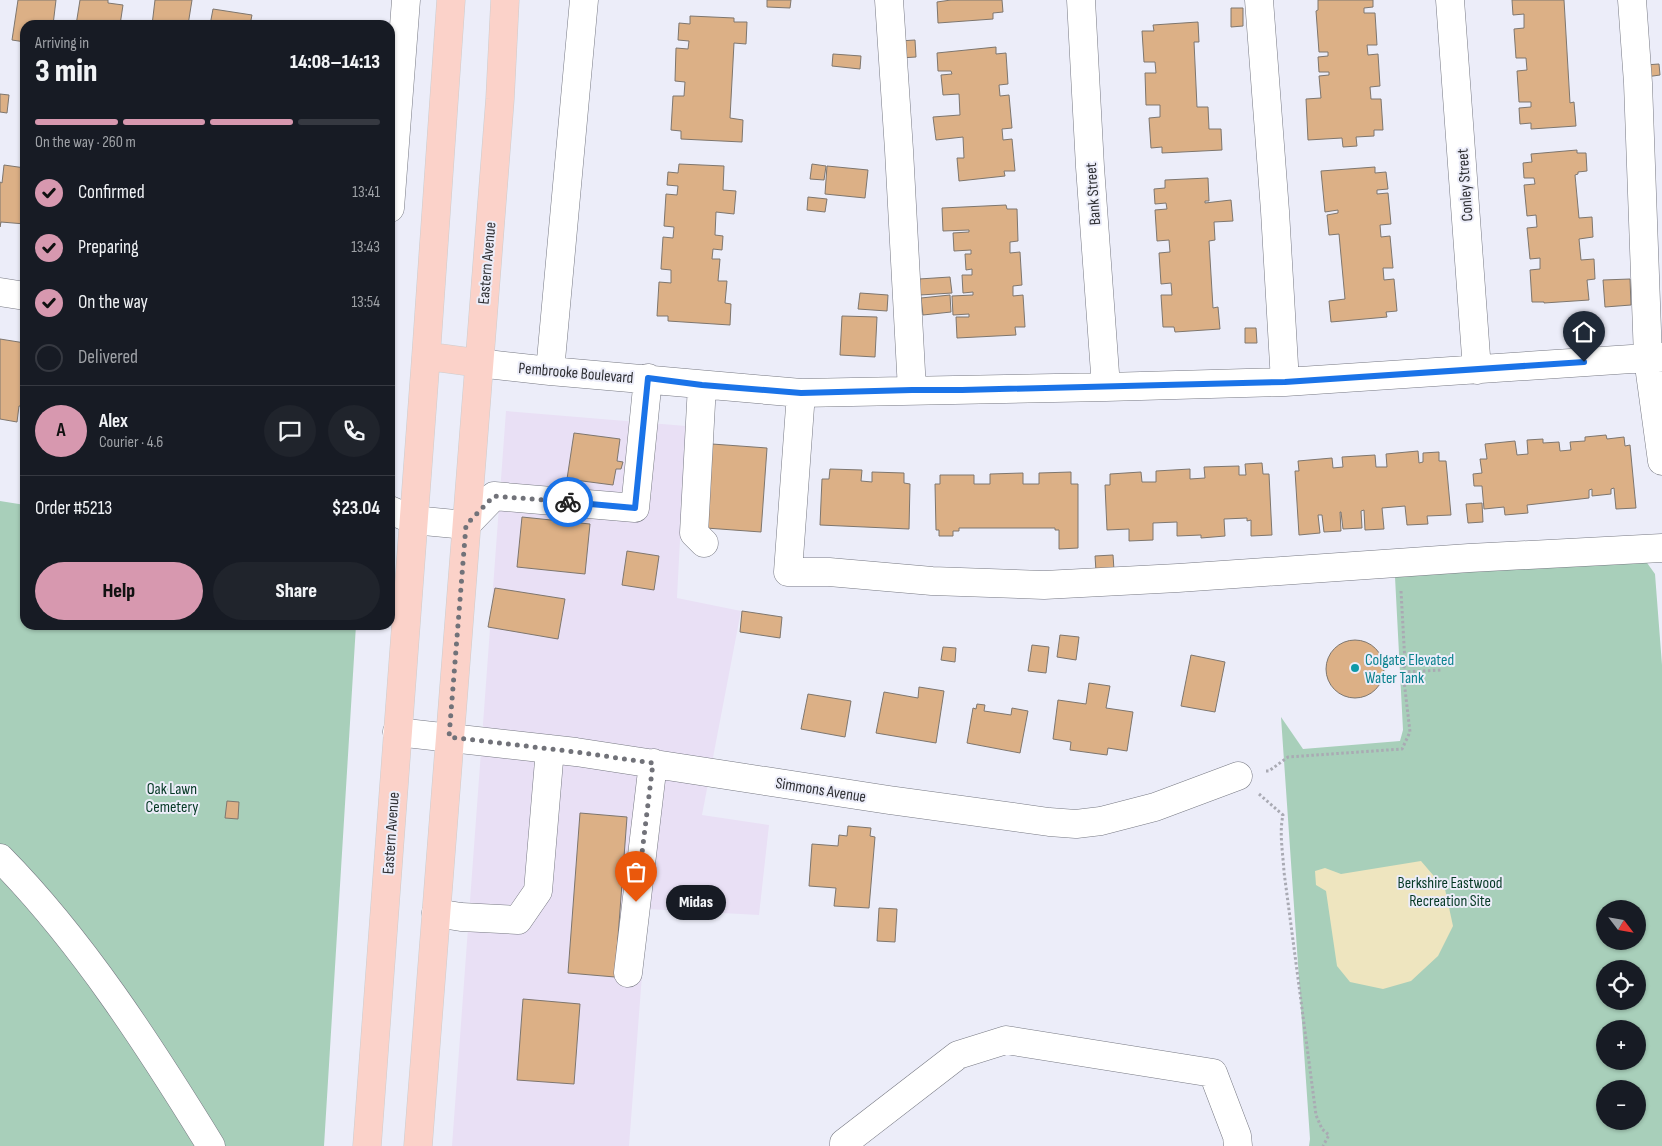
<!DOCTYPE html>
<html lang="en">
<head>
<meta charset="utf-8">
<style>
  :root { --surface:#171b24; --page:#20242c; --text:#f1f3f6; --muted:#9ea1a6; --line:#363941; --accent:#d798af }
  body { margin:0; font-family:"Sofia Sans Condensed",sans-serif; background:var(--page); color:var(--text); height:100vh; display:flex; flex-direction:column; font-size:19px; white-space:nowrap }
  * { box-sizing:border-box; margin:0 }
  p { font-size:16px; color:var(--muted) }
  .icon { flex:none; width:28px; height:28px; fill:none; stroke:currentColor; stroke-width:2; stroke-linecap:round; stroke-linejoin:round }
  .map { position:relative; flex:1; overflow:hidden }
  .sheet { position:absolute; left:20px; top:20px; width:375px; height:610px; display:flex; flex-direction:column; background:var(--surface); border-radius:15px; box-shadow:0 1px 4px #0004 }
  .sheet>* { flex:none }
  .needle { width:32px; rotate:121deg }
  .tools { position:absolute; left:1596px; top:900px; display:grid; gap:10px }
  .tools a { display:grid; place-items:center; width:50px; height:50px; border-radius:50%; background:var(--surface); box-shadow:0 1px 4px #0004; font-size:25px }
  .pin { position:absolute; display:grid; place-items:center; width:42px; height:42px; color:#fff; margin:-51px -21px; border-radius:50% 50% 50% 0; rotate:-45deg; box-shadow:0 0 5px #0007 }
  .pin .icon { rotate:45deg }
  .courier { position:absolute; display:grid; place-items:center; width:50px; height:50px; margin:-25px; border:4px solid #1a73e8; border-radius:50%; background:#fff; color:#222; box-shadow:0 1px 6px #0007 }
  .bubble { position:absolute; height:35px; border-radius:18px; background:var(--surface); box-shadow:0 1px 4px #0004; font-size:16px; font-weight:800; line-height:35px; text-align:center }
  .overview em { font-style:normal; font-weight:800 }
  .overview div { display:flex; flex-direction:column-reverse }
  .overview { display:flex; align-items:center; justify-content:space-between; height:85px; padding:0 15px }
  h1 { font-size:32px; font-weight:800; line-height:38px }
  .bar { display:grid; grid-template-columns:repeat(4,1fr); gap:8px 5px; align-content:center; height:60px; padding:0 15px }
  .bar i { height:6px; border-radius:4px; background:var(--line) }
  .bar .active { background:var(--accent) }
  .bar p { grid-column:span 4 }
  .line { display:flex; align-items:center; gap:12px; padding:0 15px; border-top:1px solid var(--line) }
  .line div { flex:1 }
  .round { display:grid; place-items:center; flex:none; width:52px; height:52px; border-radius:26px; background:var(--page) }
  ol { padding:0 15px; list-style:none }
  li { display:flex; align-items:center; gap:15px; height:55px }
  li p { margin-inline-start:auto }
  li .icon { padding:5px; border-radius:50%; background:var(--accent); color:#111; stroke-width:4 }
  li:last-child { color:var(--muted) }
  li i { width:28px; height:28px; border:2px solid var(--line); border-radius:50% }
  .cta { display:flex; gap:10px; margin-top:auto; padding:10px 15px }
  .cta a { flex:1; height:58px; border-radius:30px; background:var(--accent); color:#111; font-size:20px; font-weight:800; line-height:58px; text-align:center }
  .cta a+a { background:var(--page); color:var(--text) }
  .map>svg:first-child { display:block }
  .commercial { fill:#e9e0f5 }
  .green { fill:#a8cfba; fill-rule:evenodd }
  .sand { fill:#eee5bf }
  .building { fill:#dcb086; stroke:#7e766e }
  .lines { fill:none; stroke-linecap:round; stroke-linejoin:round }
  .minor-casing { stroke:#777983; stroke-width:29 }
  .major-casing { stroke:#cdcdce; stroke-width:29 }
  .path { stroke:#a9aab3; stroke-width:3; stroke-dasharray:2.5 2.5; stroke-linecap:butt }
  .minor { stroke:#fff; stroke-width:28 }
  .major { stroke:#fbd2c9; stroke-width:28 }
  .done { stroke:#717279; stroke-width:5; stroke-dasharray:0 9 }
  .route { stroke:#1a73e8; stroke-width:6 }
  .culture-dot { fill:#0f9aa8; stroke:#ecedf9; stroke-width:2 }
  .labels { text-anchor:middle; stroke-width:4; stroke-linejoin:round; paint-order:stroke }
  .street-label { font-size:16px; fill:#2f3034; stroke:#ecedf9 }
  .culture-label { font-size:16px; fill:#0d838f; stroke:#ecedf9; text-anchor:start }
  .park-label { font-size:16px; fill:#063925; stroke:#ecedf9 }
</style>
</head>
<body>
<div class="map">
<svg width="1662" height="1146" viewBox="0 0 1662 1146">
  <rect width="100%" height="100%" fill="#ecedf9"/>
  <path class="commercial" d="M506,411L686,426L677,598L741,611L702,815L769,825L759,915L647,909L629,1146H452Z"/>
  <path class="green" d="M0,501L25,505V625H356L324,1146H0Z
    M1645,560L1655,574L1662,665V1146H1309L1310,1139L1281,717L1303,749L1400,741L1403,730L1395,577ZM1605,909H1638V941H1605ZM1605,969H1638V1001H1605ZM1605,1029H1638V1061H1605ZM1605,1089H1638V1121H1605Z"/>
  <path class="sand" d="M1421,861L1445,889L1453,926L1438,956L1411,981L1383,989L1350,982L1337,966L1326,891L1316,885L1315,871L1325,868L1341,874Z"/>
  <path class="building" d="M18,0H56L53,25H25V42L12,40Z
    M80,0H108V3L123,5L120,25H76Z
    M155,0H192L188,25H152Z
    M767,0H791L790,8L767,7Z
    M951,0H1002L1003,12L993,13V19L938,23L937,2Z
    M1318,0H1373V7L1364,8V13H1375L1377,45H1367L1368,55L1378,54L1380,86L1370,87L1371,99H1381L1383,130H1374V136L1356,137L1357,146L1343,147L1342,138L1308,140L1306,99L1321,98L1319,76L1329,75V72H1319L1318,57L1328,56V52H1319L1316,11L1318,10Z
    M1512,0H1564L1570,103L1574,102L1576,126L1531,129V123L1520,124L1519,108L1531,107V102H1519L1517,71L1527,70L1526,58H1516L1514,29L1524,28V14L1513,15Z
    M1231,8H1243V26L1231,27Z
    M213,9L252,15L250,25H210Z
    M690,16L734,18V22H747L746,44L734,43L730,118L743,120L742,142L681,139V131L671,130L673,96H684L685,82L675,81L676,48L688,49L689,41L678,40L679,23L690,24Z
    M1198,22L1199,42H1194L1197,107H1208L1209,129H1221L1222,150L1162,153V147L1151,148L1149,118L1160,117V105H1146L1145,73H1156L1155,62H1144L1142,31H1154L1153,25Z
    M915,40L916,57L900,58L899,41Z
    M996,47V54L1006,53L1008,84L999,85L1000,96L1009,95L1012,128L1002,129L1003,140L1012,139L1015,171H1004L1005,176L959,181L957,158H964L963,137L936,140L933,117L960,115L959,94L943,95L941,75L952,74L951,71H938L937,53Z
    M833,54L861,56L860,69L832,66Z
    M1659,64L1660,75L1646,77L1645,65Z
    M0,94L9,95L7,113L0,112Z
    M1577,150V153H1586L1587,171L1578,172V174L1575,175L1579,218L1592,217L1593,237L1579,239L1581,260L1594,259L1595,279L1587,280L1589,300L1544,303V302H1532L1530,270L1540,269V258L1530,259L1527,228L1537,227L1536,215L1527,216L1524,185L1535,184L1534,178H1524L1523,163L1532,162L1531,154Z
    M679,164L724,166L723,190L736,191L734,214L716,212L715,235L723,236L722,250L713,249L712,259H720L718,281H727L725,303L731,304L730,325L668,321V316H657L659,282L671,283V270L661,269L663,237L673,238L674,227L664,226L666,194L677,195L678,186L667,185L668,172L678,173Z
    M812,164L826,166L824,180L810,179Z
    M4,165L25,168V224L1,222L0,227V182L2,183Z
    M827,166L868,170L865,198L825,194Z
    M1375,167V173L1386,172L1388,189L1377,190V194L1388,193L1391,224L1380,225L1381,237L1390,236L1393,268H1383L1384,280L1394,279L1397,311L1386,312L1387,317L1331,322L1329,301L1345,299L1339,234L1329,235L1327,215L1338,213V210L1325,212L1321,171Z
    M1208,178L1209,201H1205V203L1231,200L1233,221L1214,222L1215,240L1209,241L1213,308L1218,307L1220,329L1175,332L1174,327H1163L1161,295H1172L1171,283L1161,284L1159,253L1170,252L1169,240L1157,241L1155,210L1167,209L1166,203L1155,204L1154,189L1165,188V180Z
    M808,197L827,199L825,212L807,210Z
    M1006,205L1007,209H1017L1018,241L1010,242V253L1020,252L1022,285L1013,286V296L1023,295L1025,327H1015L1016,335L957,338L956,317H969V314L953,315L952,296L973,295V292L963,293L962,275H972V269L966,270L965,254H971V250L954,251L953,233L969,232V230L943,231L942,208Z
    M950,277L952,293L920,295L919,279Z
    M1630,279L1631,305L1605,307L1603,280Z
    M860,293L888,295L887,311L858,309Z
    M950,295L951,312L923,315L921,298Z
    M842,316L877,317L875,357L840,355Z
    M1245,328H1256L1257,343H1245Z
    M0,339L25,343V395L23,406H19L17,422L0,419Z
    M574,433L620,439L617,461L623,462L621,469H616L613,485L567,479Z
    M1606,435L1607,439L1624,437L1625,446L1630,445L1636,508L1616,509L1614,488L1611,489V494L1592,496V489L1589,490V498L1527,505L1528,513L1505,515L1504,507L1484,509L1482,486H1474L1473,474L1482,473L1480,459H1487L1485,444L1515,441L1517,455L1528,454L1527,440L1543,439V443L1559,442L1560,451L1571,450L1570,442L1585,441V437Z
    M712,444L767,448L761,532L706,528Z
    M1418,451L1419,463L1423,462V453L1439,452V461H1446L1451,515L1427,516L1428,524L1407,525L1405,506L1382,508L1384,529L1365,530L1364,510L1361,511L1362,528L1343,529L1341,512H1340L1341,531L1324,532L1322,515H1318L1320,533L1299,535L1295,471H1299L1298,461L1332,458L1333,468L1343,467L1342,457L1375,455L1376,467H1387L1386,454Z
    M1262,463L1263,474H1269L1272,535L1251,536V520L1247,521V518L1224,519L1225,536L1201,538V535L1177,536V522L1153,523V540L1129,541V529L1107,530L1105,485H1110V474L1141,472L1142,482H1156V471L1190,469V479L1205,478L1204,467L1239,466V475H1246L1245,464Z
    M830,469L862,470L861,481L872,482V472L904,473V483L910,484L909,529L820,525L822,479H829Z
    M1071,472V484H1078V548L1059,549V530H1055V528H959V531H953V536H939V530H936L935,484H940V475H974V484H990V474L1023,473V484H1039V473Z
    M1482,503L1483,522L1468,523L1466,504Z
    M522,517L590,524L585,574L517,567Z
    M627,551L659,556L654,590L622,585Z
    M1113,555L1114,570L1096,571L1095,556Z
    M495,588L565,599L558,639L488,627Z
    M742,611L782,617L780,638L740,632Z
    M1060,635L1079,637L1076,660L1057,657Z
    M1326 669a29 29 0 1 1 58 0a29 29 0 1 1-58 0Z
    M1032,645L1049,647L1046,673L1028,671Z
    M943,647L956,648L955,662L941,660Z
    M1191,655L1225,662L1215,712L1181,706Z
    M1089,683L1110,686L1106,708L1133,712L1127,751L1108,748L1107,755L1070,750L1071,742L1053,739L1058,700L1086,704Z
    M919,687L944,691L936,743L876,733L884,692L918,698Z
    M808,694L851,701L845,737L801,729Z
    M977,704L985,705L984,711L1011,715L1012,708L1028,711L1020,753L967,743L973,708L976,709Z
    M227,801L239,802L238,819L225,818Z
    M580,813L627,817L615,977L568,973Z
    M848,826L871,828L870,836L875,837L869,908L834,906L836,888L809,886L812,844L838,846L839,835L847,836Z
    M879,908L897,909L895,942L877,941Z
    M523,999L580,1004L574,1084L517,1080Z"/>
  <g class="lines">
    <defs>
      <path id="minor" d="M889,0L899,150L912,390
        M1081,0L1090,167L1106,387
        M1259,0L1275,211L1285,382
        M1450,0L1477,370
        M1632,0L1638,83L1648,358L1662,461
        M390,208L406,0
        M0,292L25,296
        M478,363L550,371L801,393L1106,387L1285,382L1662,357
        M550,371L584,0
        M702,385L694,533L704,543
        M801,393L788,572H829L932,581L1044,585L1178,578L1469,558L1662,548
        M390,510L413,520L466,525L494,496L635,508L648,378
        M397,732L576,752L889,800L1049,822L1076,824L1101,821L1155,807L1238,776
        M0,858C82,941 150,1047 211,1146
        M436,913L461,917L518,920L538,891L550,749
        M628,973L653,763
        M844,1146V1143L958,1055L1006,1040L1213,1073L1237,1136L1238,1146"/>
      <path id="major" d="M426,356L478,363
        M367,1146L426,356L451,0
        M418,1146L500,99L505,0"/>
    </defs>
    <use href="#minor" class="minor-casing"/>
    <use href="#major" class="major-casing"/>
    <path class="path" d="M1401,591L1405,663L1403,672
      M1266,771H1269L1288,757L1402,749L1410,732L1403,672L1442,670
      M1259,794L1283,815C1279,833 1283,853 1284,872L1316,1115L1322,1129L1329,1135L1323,1146"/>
    <use href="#minor" class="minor"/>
    <use href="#major" class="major"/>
  </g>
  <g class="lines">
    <path class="done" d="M568,502L494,496L466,525L449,737L576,752L653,763L636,902"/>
    <path class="route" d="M568,502L635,508L648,378L702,385L801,393L912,390H962L1285,382L1584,362"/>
  </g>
  <circle class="culture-dot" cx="1355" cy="668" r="5"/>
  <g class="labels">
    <g class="street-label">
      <text transform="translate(1464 185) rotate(-94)" y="6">Conley Street</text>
      <text transform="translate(1092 194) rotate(-94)" y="6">Bank Street</text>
      <text transform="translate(486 263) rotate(-85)" y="6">Eastern Avenue</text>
      <text transform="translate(576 372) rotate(5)" y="6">Pembrooke Boulevard</text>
      <text transform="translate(821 789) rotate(9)" y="6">Simmons Avenue</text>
      <text transform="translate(390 833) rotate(-86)" y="6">Eastern Avenue</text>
    </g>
    <g class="culture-label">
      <text x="1365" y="665">Colgate Elevated<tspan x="1365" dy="18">Water Tank</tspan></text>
    </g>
    <g class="park-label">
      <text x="172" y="794">Oak Lawn<tspan x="172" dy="18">Cemetery</tspan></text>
      <text x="1450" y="888">Berkshire Eastwood<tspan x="1450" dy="18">Recreation Site</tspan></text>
    </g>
  </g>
</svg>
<div class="tools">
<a><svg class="needle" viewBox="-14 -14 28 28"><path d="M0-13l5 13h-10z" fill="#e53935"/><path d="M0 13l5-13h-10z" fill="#9ea1a6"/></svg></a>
<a><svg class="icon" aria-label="locate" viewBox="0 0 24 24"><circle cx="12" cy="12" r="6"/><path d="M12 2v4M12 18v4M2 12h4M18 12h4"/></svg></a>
<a>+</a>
<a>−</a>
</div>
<div class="pin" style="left:636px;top:902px;background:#ea580c"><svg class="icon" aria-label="bag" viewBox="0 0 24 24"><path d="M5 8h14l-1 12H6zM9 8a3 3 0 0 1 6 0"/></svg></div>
<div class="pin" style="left:1584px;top:362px;background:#1f2937"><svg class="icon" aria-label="home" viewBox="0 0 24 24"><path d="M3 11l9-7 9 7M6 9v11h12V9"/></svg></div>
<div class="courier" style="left:568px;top:502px"><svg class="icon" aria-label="bike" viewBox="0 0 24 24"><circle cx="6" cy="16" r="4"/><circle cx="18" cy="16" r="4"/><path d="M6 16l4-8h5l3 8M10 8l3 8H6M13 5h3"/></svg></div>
<div class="bubble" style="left:666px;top:885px;width:60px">Midas</div>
<section class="sheet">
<div class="overview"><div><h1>3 min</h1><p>Arriving in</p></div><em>14:08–14:13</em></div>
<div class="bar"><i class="active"></i><i class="active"></i><i class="active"></i><i></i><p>On the way · 260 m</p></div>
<ol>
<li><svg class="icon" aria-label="check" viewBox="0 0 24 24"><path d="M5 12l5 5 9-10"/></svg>Confirmed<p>13:41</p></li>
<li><svg class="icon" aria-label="check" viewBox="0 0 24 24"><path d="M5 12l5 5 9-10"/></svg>Preparing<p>13:43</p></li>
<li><svg class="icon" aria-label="check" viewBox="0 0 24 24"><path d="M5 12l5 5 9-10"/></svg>On the way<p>13:54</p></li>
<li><i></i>Delivered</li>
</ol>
<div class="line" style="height:90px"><b class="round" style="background:var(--accent);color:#111">A</b><div><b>Alex</b><p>Courier · 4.6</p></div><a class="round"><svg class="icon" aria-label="chat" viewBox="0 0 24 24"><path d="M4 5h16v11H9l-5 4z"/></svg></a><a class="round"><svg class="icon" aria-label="phone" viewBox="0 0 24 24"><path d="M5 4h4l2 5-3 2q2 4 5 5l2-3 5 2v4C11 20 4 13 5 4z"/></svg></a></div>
<div class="line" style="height:65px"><div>Order #5213</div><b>$23.04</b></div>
<div class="cta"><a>Help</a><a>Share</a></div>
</section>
</div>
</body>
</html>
